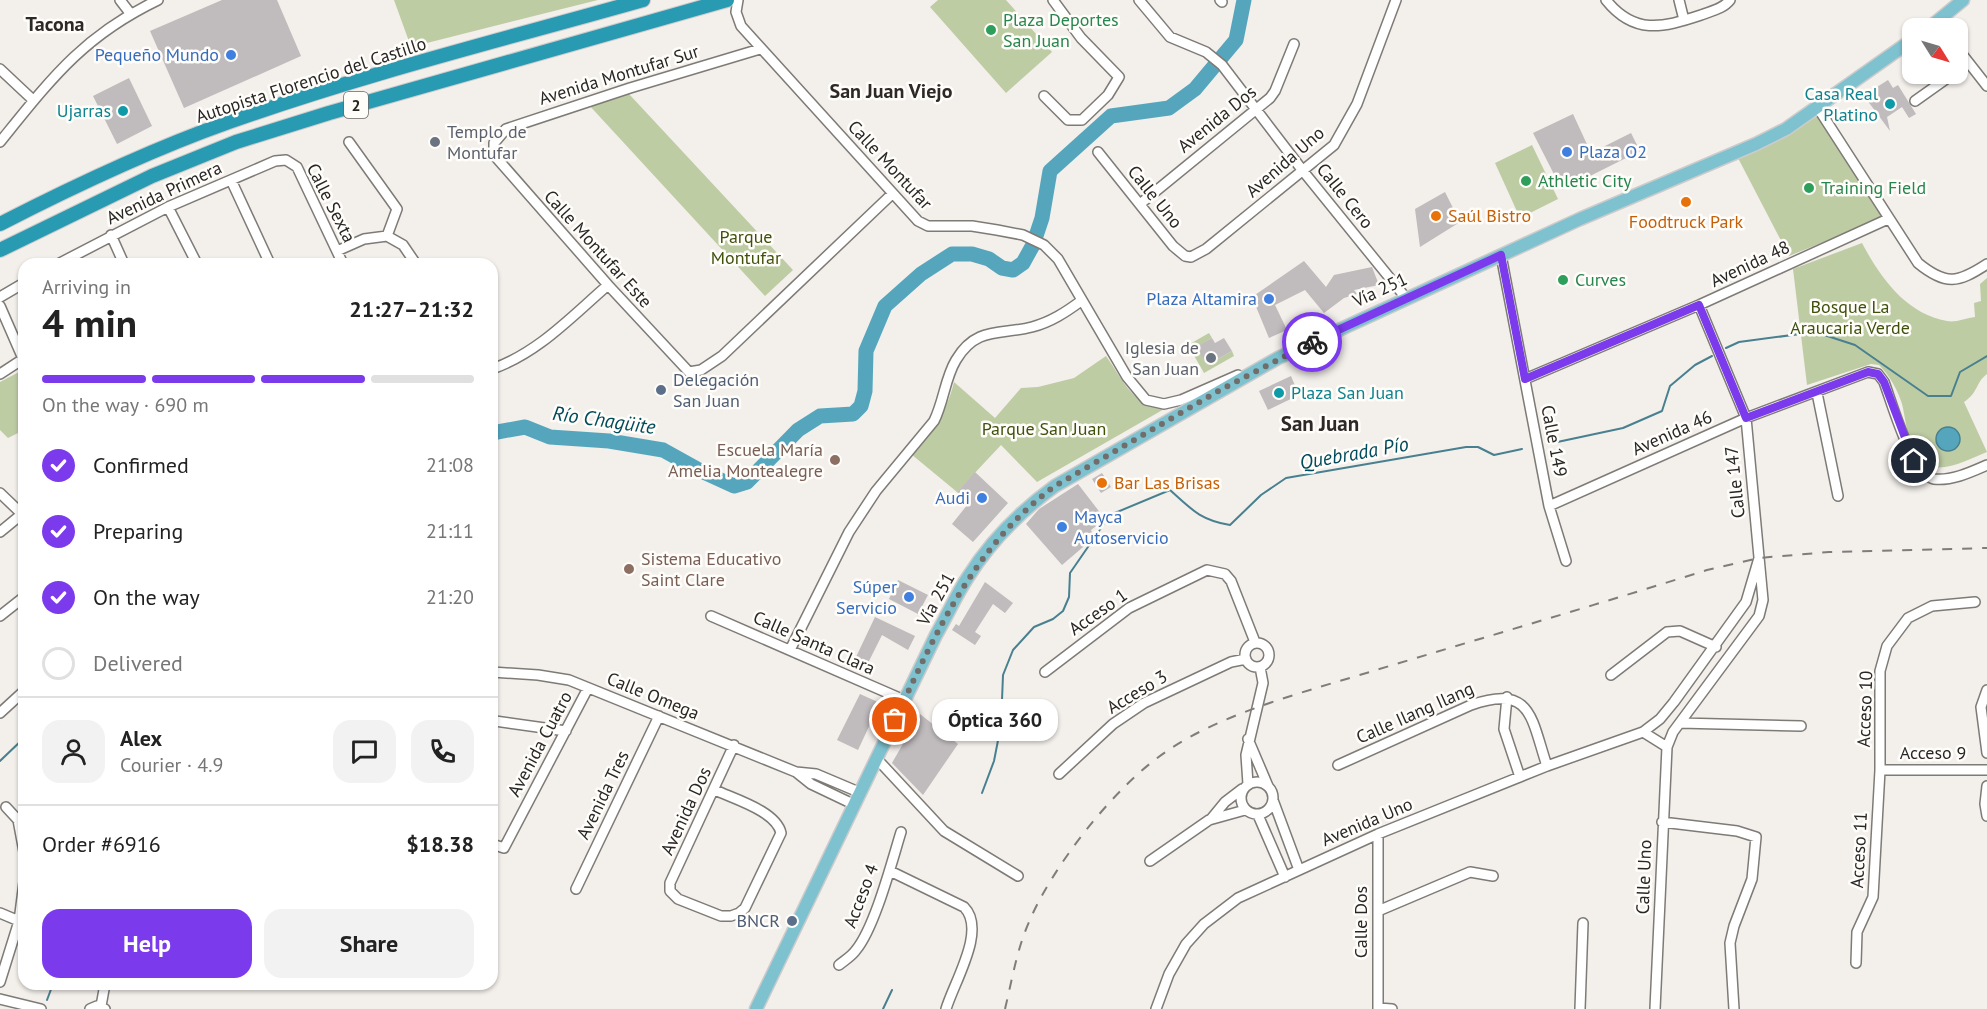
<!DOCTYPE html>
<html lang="en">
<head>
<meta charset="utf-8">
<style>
  :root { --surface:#fff; --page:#f2f2f2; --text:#222; --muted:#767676; --line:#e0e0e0; --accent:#7c3aed }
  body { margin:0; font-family:"PT Sans",sans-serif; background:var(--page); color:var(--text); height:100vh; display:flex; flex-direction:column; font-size:22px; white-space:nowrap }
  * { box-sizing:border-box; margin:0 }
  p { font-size:20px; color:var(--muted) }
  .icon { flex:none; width:33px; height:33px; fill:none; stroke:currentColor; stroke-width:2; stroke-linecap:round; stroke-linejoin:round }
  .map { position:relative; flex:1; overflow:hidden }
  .panel { position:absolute; left:18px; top:258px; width:480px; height:732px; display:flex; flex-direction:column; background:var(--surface); border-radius:18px; box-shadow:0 2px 4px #0004 }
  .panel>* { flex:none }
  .needle { width:39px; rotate:127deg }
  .buttons { position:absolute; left:1902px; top:18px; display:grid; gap:12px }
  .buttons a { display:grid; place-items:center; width:66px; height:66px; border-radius:12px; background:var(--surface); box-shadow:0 2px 4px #0004; font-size:30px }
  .pin { position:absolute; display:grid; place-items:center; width:51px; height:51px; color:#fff; margin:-26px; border:3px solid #fff; border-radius:50%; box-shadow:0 2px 6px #0007 }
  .courier { position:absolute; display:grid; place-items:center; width:60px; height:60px; margin:-30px; border:4px solid #7c3aed; border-radius:50%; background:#fff; color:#222; box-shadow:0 2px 8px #0007 }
  .bubble { position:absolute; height:42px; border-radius:18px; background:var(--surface); box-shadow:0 2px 4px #0004; font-size:20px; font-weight:700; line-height:42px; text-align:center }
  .summary em { font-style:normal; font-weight:700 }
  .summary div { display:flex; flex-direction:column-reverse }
  .summary { display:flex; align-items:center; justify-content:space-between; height:102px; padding:0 24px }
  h1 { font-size:39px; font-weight:700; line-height:45px }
  .bar { display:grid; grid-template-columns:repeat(4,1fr); gap:9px 6px; align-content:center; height:72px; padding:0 24px }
  .bar i { height:8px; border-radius:4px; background:var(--line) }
  .bar .on { background:var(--accent) }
  .bar p { grid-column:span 4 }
  .line { display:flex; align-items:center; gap:15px; padding:0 24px; border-top:2px solid var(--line) }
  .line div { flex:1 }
  .round { display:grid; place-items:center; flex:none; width:63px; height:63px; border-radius:18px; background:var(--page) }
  ol { padding:0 24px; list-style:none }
  li { display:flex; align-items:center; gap:18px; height:66px }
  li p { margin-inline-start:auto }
  li .icon { padding:6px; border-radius:50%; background:var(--accent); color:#fff; stroke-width:4 }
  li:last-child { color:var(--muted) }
  li i { width:33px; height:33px; border:3px solid var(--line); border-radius:50% }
  .button { display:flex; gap:12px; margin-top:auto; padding:12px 24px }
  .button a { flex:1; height:69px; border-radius:18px; background:var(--accent); color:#fff; font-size:24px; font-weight:700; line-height:69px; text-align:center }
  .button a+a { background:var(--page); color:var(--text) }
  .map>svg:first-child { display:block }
  .green { fill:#becca4 }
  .water { fill:#55a6bd; stroke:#488090; stroke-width:1.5 }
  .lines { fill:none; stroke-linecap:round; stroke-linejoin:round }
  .stream { stroke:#488090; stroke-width:2 }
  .river { stroke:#55a6bd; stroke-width:15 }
  .building { fill:#c0bbbc }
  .minor-casing { stroke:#7e7b77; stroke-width:12 }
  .major-casing { stroke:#cccbcb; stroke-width:15 }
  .highway-casing { stroke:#cccbcb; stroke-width:16 }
  .minor { stroke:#fff; stroke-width:9 }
  .major { stroke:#7ec2d0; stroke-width:12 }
  .highway { stroke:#289ab1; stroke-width:14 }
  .rail { stroke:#7f7c7a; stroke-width:2; stroke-dasharray:10 10; stroke-linecap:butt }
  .done { stroke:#706d6b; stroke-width:6; stroke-dasharray:0 10.8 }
  .route { stroke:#7c3aed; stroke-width:8 }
  .leisure-dot { fill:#2e9e5b; stroke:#fffdfa; stroke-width:2 }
  .shop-dot { fill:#3f7fe0; stroke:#fffdfa; stroke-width:2 }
  .culture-dot { fill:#0f9aa8; stroke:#fffdfa; stroke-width:2 }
  .worship-dot { fill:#6b7280; stroke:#fffdfa; stroke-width:2 }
  .food-dot { fill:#e8710a; stroke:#fffdfa; stroke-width:2 }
  .service-dot { fill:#5c6f8a; stroke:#fffdfa; stroke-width:2 }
  .education-dot { fill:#8d6e63; stroke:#fffdfa; stroke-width:2 }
  .labels { text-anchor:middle; stroke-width:5; stroke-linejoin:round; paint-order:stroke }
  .shield { fill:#fffdfa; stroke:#696766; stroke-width:1.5 }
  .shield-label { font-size:16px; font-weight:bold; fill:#292726 }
  .leisure-label { font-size:18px; fill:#27864d; stroke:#fffdfa; text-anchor:start }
  .shop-label { font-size:18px; fill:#366cbe; stroke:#fffdfa; text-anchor:end }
  .street-label { font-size:18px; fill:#292726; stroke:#fffdfa }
  .culture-label { font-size:18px; fill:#0d838f; stroke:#fffdfa; text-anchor:end }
  .worship-label { font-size:18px; fill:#5b616d; stroke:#fffdfa; text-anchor:start }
  .food-label { font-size:18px; fill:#c56008; stroke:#fffdfa; text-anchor:start }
  .park-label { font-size:18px; fill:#3f500b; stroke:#fffdfa }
  .service-label { font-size:18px; fill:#4e5e75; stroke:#fffdfa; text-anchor:start }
  .education-label { font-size:18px; fill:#785e54; stroke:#fffdfa; text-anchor:end }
  .neighbourhood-label { font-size:20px; font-weight:bold; fill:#2c2927; stroke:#fffdfa }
  .water-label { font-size:20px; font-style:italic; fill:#004b5b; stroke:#fffdfa }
  .quarter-label { font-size:21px; font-weight:bold; fill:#2c2927; stroke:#fffdfa }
</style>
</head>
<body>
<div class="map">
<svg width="1987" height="1009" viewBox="0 0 1987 1009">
  <rect width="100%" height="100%" fill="#f3efeb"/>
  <path class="green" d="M394,0H598L411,47Z
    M938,0H1006L1052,52L1006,93L930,7Z
    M629,94L793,270L765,296L588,104Z
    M1820,115L1883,218L1789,256L1738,158Z
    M1532,145L1558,199L1520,218L1495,163Z
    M1862,243C1880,277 1906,314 1947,321C1955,323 1966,318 1975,317L1974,303L1981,301L1980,284L1987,278V374C1975,383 1979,392 1964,402L1987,452C1971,458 1951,470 1933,467C1908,463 1907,423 1902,404C1898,390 1889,375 1879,365L1871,364L1807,385L1793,269Z
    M1209,333L1212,338L1197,347L1207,365L1232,351L1234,356L1204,373L1188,345Z
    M1106,356C1124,381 1132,406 1166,408L1037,482L1001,445L957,492L911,454C931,432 947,412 954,382L995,418L1021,388L1038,387L1074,378Z
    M21,371L24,376V430L8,438L0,430V382Z"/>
  <path class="water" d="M1936 439a12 12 0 1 1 24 0a12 12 0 1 1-24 0Z"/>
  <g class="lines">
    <path class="stream" d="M1726,348L1739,342L1815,332L1855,345L1928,396H1951L1960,372L1987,356
      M1548,444L1623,428L1662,411L1670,386L1695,365L1712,356
      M0,761L24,738
      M982,793L994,761L1001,725L1003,675L1013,650L1034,627L1053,619L1063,611L1069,597L1070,573L1110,515L1170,490C1191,509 1200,520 1230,525L1261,495L1286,478L1466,447H1478L1494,455L1522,449
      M47,1000L53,984
      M883,1009L892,990"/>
    <path class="river" d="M492,433L525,427L550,437L609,441L663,450L699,470L734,486L747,482L798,430L820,416L853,414L861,406L865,391L866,351L885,306L921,274L952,254H972L989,259L1002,268L1013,270L1023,263L1033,245L1042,218L1050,171L1111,116L1169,108L1195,89L1236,40L1244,0"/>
  </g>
  <path class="building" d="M222,0H277L301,56L184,108L150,31Z
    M129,78L152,126L117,144L93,96Z
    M1888,80L1893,88L1898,85L1916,114L1909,118L1902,107L1887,117L1890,131L1867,100L1869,92Z
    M1573,114L1591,153L1631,133L1640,151L1562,190L1533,133Z
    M1445,192L1460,222L1420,247L1415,209Z
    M1304,261L1326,287L1334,275L1372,267L1379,285L1354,290L1357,294L1344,298L1324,313L1305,290L1275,305L1287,330L1269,338L1252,297Z
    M1212,338L1215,343L1224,338L1232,351L1207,365L1196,347Z
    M1291,376L1299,395L1268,410L1259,391Z
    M975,472L1008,503L973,542L952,524L968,504L957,492Z
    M1102,473L1111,487L1101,493L1092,479Z
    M1078,484L1105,519L1091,530L1093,535L1086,539L1089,542L1062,565L1026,524L1039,509Z
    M898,580L928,595L918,614L889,599Z
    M985,582L1013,603L1005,613L993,604L975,632L981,636L975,645L952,630L956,624L959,626Z
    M875,617L915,636L908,650L882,635L868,663L856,657Z
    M860,694L880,703L858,750L837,740Z
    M920,714L958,744L923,795L892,763Z"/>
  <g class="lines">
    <defs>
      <path id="minor" d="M120,0L130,13
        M738,0L736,12L741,26L918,221L928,226H972L997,230L1023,235L1044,245L1058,259L1127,377L1146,400L1164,404L1181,400L1238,375
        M1139,0L1170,37L1206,52L1222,65L1303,171L1406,298
        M1220,0L1222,2
        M1606,0C1634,35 1662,28 1701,15C1711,11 1723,9 1730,0
        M1679,0L1684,20
        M760,49L630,88L506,129L494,143V155L608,285L689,372L701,370L722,356L892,194
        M1958,49L1987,86
        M0,69L33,100
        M1044,96L1068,120H1082L1108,95L1119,77L1081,38L1053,0
        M1915,101L1953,74
        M1818,108L1918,263C1946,286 1958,283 1987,264
        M0,142C51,79 83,36 158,0
        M349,142L397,209L387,236L403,245L416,264
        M1098,152L1173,246L1185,256L1191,257L1206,249L1334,145L1357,104L1396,0
        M231,180L270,264
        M1140,204L1270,98L1275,91L1294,44
        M168,207L197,264
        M111,235L124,264
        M337,251L364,239L387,236
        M1501,255L1549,506L1566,561
        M58,264L168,207L275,161L286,160L297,167L343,264
        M0,297L24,283
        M0,306L24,361
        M492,369C538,353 571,317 608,285
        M0,374L23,359
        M1525,379L1699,305L1888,219
        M1817,393L1838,496
        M0,493L24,516
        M1549,506L1746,418L1868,372L1878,374L1884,382C1892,403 1912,475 1934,479C1952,481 1971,472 1987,465
        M0,532L22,514
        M0,616L24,597
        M711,616L904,700
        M1245 655a12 12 0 1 1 24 0a12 12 0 1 1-24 0Z
        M790,650L849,532L876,491L934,421C944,401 945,378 956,360C976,326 1001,335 1032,327C1051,322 1066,312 1081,301
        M492,672L538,675L569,680L796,772L811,784L855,805
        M1045,672L1129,608L1207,570L1225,574L1231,581L1255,642
        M1611,675L1667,632L1680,631L1716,647
        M1987,690L1981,707L1987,753
        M1507,697L1504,729L1520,777
        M0,713L24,691
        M492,723L495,721L566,731
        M1680,723L1801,726
        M1643,732L1667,747
        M1248,739L1268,786
        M877,759L944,831L1018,876
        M1338,765L1471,705C1532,684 1531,718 1547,766
        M1880,770H1987
        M796,772L816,774L861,793
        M1059,774L1113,724L1144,703L1231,662L1246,659
        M1241 798a16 16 0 1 1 32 0a16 16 0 1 1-32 0Z
        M1248,784L1246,755L1263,683L1260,667
        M1987,786L1985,804L1987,816
        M715,790C734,799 776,811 781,833L745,908L739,913L731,916H721L678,899L670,891V883L734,745
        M1273,800L1299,870
        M6,807L18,820L24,852
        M1258,815L1285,877
        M1211,819L1225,802L1242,789
        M1662,822L1737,831L1756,837L1752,879L1734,926L1730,943L1734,1009
        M492,844L504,848L588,688
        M1150,861L1209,820L1245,810
        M890,871L964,907C987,930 954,982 946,1009
        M576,889L659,716
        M1378,911L1470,872L1493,876
        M0,913L19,921
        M1856,963L1857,932L1873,897L1880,770V671L1887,646L1908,618L1932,606L1975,602
        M839,965C845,960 852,956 856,950C875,927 892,861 901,832
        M0,982L19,921L24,882
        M0,999L41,1009
        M101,1006L105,984
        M1378,1008L1392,1009
        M90,1009L97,1006L105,1009
        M1156,1009L1169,974L1186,944L1204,924L1238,898L1378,834L1547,766L1643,732L1660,719L1674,702L1746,602L1759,558
        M1378,1009V834
        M1580,1009L1583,923
        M1655,1009L1667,747L1673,732L1759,616L1763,600L1746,418L1699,305"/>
      <path id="major" d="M1929,28L1963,0
        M756,1009L936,635C947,616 956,595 968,577C990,542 1022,510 1055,486L1278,358L1580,219L1756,144L1786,129L1912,40"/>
      <path id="highway" d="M0,224C74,186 150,150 229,122C364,74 505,39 643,0
        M0,250L152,176L236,142L329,113L727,0"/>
    </defs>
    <use href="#minor" class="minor-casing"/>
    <use href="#major" class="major-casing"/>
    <use href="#highway" class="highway-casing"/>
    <use href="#minor" class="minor"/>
    <use href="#major" class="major"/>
    <use href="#highway" class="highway"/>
    <path class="rail" d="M1005,1009C1012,980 1017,949 1029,922C1053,865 1116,785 1167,751C1224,712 1308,691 1373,671C1485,637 1596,605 1707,570L1759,558L1829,552L1987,548"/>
  </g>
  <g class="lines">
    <path class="done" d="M895,720C936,632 975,545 1055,486L1222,389L1312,342"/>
    <path class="route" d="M1312,342L1501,255L1525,379L1699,305L1746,418L1868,372L1878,374L1884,382L1914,461"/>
  </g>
  <g class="leisure-dot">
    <circle cx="991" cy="30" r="6"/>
    <circle cx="1526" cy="181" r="6"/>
    <circle cx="1809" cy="188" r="6"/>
    <circle cx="1563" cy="280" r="6"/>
  </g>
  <g class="shop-dot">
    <circle cx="231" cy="55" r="6"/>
    <circle cx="1567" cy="152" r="6"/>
    <circle cx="1269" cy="299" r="6"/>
    <circle cx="982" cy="498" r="6"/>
    <circle cx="1062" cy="527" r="6"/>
    <circle cx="909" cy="597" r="6"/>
  </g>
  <g class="culture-dot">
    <circle cx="1890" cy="104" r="6"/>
    <circle cx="123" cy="111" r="6"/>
    <circle cx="1279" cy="393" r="6"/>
  </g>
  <g class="worship-dot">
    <circle cx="435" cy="142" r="6"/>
    <circle cx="1211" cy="358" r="6"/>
  </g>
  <g class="food-dot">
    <circle cx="1686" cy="202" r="6"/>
    <circle cx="1436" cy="216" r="6"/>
    <circle cx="1102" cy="483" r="6"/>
  </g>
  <g class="service-dot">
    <circle cx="661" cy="390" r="6"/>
    <circle cx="792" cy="921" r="6"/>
  </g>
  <g class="education-dot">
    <circle cx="835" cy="460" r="6"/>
    <circle cx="629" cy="569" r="6"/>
  </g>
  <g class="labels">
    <rect class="shield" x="344" y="92" width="24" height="26" rx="4.5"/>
    <g class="shield-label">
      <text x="356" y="111">2</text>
    </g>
    <g class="leisure-label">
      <text x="1003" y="26">Plaza Deportes<tspan x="1003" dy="21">San Juan</tspan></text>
      <text x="1538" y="187">Athletic City</text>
      <text x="1821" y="194">Training Field</text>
      <text x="1575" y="286">Curves</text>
    </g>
    <g class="shop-label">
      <text x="219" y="61">Pequeño Mundo</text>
      <text x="1579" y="158" text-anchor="start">Plaza O2</text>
      <text x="1257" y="305">Plaza Altamira</text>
      <text x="970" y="504">Audi</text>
      <text x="1074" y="523" text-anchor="start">Mayca<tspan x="1074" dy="21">Autoservicio</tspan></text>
      <text x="897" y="593">Súper<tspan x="897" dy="21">Servicio</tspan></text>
    </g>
    <g class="street-label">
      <text transform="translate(619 75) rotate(-17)" y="6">Avenida Montufar Sur</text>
      <text transform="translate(311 80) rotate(-18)" y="6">Autopista Florencio del Castillo</text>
      <text transform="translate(1217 119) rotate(-39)" y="6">Avenida Dos</text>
      <text transform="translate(1285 162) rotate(-41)" y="6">Avenida Uno</text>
      <text transform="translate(890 165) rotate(47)" y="6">Calle Montufar</text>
      <text transform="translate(164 193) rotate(-25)" y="6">Avenida Primera</text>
      <text transform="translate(1345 196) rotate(51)" y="6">Calle Cero</text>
      <text transform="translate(1155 197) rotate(51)" y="6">Calle Uno</text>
      <text transform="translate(331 203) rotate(63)" y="6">Calle Sexta</text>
      <text transform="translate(598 249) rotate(48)" y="6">Calle Montufar Este</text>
      <text transform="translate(1750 264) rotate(-25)" y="6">Avenida 48</text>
      <text transform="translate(1380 290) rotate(-25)" y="6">Vía 251</text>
      <text transform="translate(1672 433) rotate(-24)" y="6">Avenida 46</text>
      <text transform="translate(1554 441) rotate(79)" y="6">Calle 149</text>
      <text transform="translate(1735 482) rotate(-96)" y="6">Calle 147</text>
      <text transform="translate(936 599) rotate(-61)" y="6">Vía 251</text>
      <text transform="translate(1098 612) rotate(-35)" y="6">Acceso 1</text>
      <text transform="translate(814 643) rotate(24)" y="6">Calle Santa Clara</text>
      <text transform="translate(1137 692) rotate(-31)" y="6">Acceso 3</text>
      <text transform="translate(653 696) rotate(22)" y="6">Calle Omega</text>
      <text transform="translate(1865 709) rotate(-88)" y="6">Acceso 10</text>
      <text transform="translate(1415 713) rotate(-24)" y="6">Calle Ilang Ilang</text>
      <text transform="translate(540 744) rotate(-62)" y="6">Avenida Cuatro</text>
      <text x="1933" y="759">Acceso 9</text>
      <text transform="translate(603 795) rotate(-64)" y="6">Avenida Tres</text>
      <text transform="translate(686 811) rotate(-65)" y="6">Avenida Dos</text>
      <text transform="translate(1367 822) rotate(-23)" y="6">Avenida Uno</text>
      <text transform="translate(1859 850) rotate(-87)" y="6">Acceso 11</text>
      <text transform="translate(1644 877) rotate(-88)" y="6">Calle Uno</text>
      <text transform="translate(861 896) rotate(-69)" y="6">Acceso 4</text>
      <text transform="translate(1361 922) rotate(-90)" y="6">Calle Dos</text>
    </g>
    <g class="culture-label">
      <text x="1878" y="100">Casa Real<tspan x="1878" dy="21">Platino</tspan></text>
      <text x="111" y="117">Ujarras</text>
      <text x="1291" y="399" text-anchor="start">Plaza San Juan</text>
    </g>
    <g class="worship-label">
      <text x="447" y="138">Templo de<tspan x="447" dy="21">Montufar</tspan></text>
      <text x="1199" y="354" text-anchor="end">Iglesia de<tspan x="1199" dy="21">San Juan</tspan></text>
    </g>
    <g class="food-label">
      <text x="1448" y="222">Saúl Bistro</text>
      <text x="1686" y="228" text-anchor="middle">Foodtruck Park</text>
      <text x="1114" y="489">Bar Las Brisas</text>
    </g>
    <g class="park-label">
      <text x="746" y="243">Parque<tspan x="746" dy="21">Montufar</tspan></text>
      <text x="1850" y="313">Bosque La<tspan x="1850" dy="21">Araucaria Verde</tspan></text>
      <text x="1044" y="435">Parque San Juan</text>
    </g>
    <g class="service-label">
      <text x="673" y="386">Delegación<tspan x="673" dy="21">San Juan</tspan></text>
      <text x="780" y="927" text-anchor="end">BNCR</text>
    </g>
    <g class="education-label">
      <text x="823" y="456">Escuela María<tspan x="823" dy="21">Amelia Montealegre</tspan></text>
      <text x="641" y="565" text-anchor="start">Sistema Educativo<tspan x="641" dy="21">Saint Clare</tspan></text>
    </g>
    <g class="neighbourhood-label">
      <text x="55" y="31">Tacona</text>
      <text x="891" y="98">San Juan Viejo</text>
    </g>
    <g class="water-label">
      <text transform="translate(604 420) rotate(8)" y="7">Río Chagüite</text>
      <text transform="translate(1354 453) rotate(-10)" y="7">Quebrada Pío</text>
    </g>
    <g class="quarter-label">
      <text x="1320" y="431">San Juan</text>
    </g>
  </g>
</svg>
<div class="buttons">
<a><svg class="needle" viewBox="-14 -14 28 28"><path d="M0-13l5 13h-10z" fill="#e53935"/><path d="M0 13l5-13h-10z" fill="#767676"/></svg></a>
</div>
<div class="pin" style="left:895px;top:720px;background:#ea580c"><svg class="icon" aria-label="bag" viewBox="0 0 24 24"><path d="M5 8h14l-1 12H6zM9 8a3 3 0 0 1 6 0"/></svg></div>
<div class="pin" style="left:1914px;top:461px;background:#1f2937"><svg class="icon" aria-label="home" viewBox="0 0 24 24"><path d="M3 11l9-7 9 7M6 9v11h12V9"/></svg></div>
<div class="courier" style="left:1312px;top:342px"><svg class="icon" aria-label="bike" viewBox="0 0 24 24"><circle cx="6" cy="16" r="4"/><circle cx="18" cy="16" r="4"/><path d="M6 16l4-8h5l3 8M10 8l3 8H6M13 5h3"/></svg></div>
<div class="bubble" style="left:932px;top:699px;width:126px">Óptica 360</div>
<section class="panel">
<div class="summary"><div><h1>4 min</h1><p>Arriving in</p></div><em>21:27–21:32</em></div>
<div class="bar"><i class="on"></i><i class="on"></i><i class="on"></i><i></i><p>On the way · 690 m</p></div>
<ol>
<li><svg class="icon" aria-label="check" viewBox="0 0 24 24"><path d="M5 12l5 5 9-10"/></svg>Confirmed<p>21:08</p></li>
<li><svg class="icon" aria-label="check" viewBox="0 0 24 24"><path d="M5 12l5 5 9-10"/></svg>Preparing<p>21:11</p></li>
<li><svg class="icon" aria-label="check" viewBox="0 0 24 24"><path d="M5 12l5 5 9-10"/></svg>On the way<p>21:20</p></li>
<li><i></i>Delivered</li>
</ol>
<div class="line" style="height:108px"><a class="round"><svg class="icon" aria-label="person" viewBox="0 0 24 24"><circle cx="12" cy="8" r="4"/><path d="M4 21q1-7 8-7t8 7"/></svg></a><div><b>Alex</b><p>Courier · 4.9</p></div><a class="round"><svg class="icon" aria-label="chat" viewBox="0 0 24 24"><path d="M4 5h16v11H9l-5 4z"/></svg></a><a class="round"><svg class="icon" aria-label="phone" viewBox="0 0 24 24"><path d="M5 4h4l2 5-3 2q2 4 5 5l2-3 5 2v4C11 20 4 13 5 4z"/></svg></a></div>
<div class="line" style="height:78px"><div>Order #6916</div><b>$18.38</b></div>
<div class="button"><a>Help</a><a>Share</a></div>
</section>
</div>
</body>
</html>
